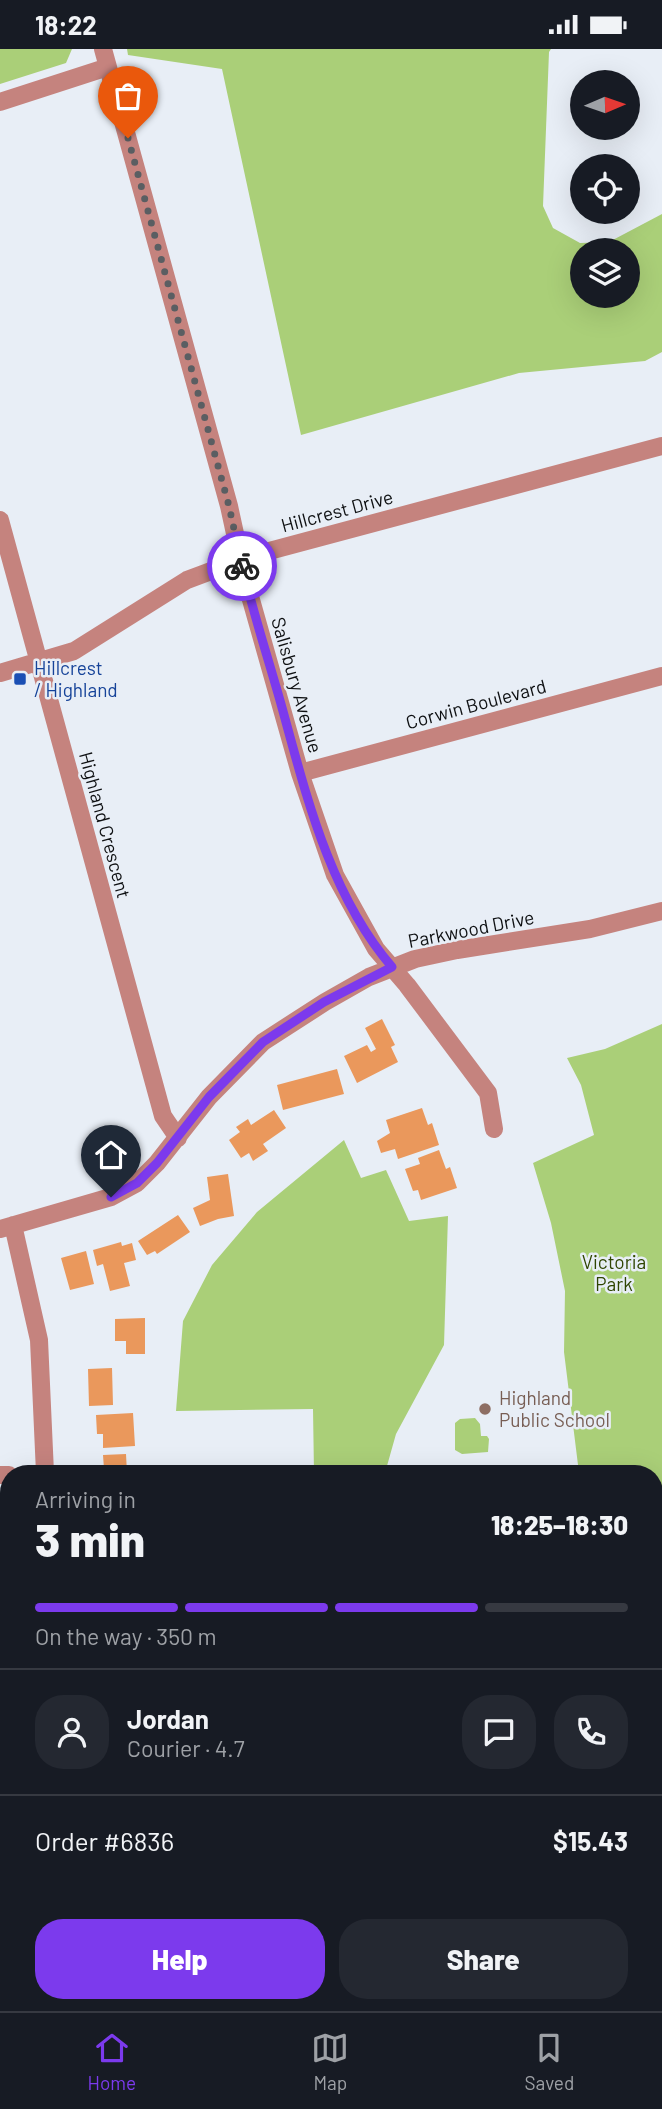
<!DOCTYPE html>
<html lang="en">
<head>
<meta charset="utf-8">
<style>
  :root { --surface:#171b24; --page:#242831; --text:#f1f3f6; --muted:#9ea1a6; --line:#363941; --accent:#7c3aed }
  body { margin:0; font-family:Barlow,sans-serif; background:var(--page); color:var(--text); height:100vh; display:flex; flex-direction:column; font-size:26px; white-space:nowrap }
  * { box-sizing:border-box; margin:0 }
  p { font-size:23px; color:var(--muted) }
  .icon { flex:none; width:38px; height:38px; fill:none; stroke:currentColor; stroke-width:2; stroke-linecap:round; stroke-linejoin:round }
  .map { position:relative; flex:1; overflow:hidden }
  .drawer { position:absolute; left:0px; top:1416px; width:663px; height:548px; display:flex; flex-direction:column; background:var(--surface); border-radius:28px 28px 0 0; box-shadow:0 7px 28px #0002 }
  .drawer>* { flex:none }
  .needle { width:46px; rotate:88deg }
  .fabs { position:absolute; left:570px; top:21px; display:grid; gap:14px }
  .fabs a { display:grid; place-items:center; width:70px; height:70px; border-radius:50%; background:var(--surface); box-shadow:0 7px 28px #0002; font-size:35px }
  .pin { position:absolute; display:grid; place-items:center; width:60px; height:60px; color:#fff; margin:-72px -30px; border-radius:50% 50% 50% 0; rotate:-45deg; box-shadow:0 0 7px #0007 }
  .pin .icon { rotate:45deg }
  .courier { position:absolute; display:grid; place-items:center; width:70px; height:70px; margin:-35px; border:5px solid #7c3aed; border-radius:50%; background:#fff; color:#222; box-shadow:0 2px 9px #0007 }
  .head em { font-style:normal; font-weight:800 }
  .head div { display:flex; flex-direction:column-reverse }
  .head { display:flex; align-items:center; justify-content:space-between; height:119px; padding:0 35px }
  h1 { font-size:46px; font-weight:800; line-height:52px }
  .bar { display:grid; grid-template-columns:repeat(4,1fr); gap:10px 7px; align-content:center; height:84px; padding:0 35px }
  .bar i { height:9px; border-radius:5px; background:var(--line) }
  .bar .active { background:var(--accent) }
  .bar p { grid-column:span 4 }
  .line { display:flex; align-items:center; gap:18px; padding:0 35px; border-top:2px solid var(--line) }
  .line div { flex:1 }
  .round { display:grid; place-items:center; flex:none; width:74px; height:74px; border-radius:28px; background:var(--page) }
  .action { display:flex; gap:14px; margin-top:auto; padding:14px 35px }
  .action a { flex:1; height:80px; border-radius:28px; background:var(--accent); color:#fff; font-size:28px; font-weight:800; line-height:80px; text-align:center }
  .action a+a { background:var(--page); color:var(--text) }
  .status { display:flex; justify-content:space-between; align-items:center; height:49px; padding:0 35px; background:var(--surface); direction:ltr }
  .status svg { height:19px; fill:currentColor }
  .menu { display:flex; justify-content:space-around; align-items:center; height:98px; border-top:2px solid var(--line); background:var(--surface); font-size:19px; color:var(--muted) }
  .menu a { display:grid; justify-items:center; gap:4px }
  .menu .active { color:var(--accent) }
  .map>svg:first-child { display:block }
  .green { fill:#aacf78; fill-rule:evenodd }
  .building { fill:#ea985c }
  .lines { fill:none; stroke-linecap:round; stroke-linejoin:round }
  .minor { stroke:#c5837e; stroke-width:18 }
  .done { stroke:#5a5e62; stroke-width:7; stroke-dasharray:0 12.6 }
  .route { stroke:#7c3aed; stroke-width:9 }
  .transit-dot { fill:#1a4fb4; stroke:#e8eef6; stroke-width:2.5 }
  .education-dot { fill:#8d6e63; stroke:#e8eef6; stroke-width:2.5 }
  .labels { text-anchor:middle; stroke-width:5; stroke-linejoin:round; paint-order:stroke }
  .street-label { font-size:19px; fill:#0e1012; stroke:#e8eef6 }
  .transit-label { font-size:19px; fill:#164399; stroke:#e8eef6; text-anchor:start }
  .park-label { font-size:19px; fill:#2f4501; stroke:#e8eef6 }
  .education-label { font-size:19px; fill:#785e54; stroke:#e8eef6; text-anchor:start }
</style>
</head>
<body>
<div class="status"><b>18:22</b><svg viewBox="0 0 49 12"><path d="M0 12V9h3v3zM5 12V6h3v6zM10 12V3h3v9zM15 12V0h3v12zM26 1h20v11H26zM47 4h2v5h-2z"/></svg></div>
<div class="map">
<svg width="662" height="1962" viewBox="0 0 662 1962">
  <rect width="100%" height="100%" fill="#e8eef6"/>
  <path class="green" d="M0,0H72L66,14L0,35Z
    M127,0H551L549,3L543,157L553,179L580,194L609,193L662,165V303L645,312L519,324L301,386L222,20L128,6ZM628,201V247H583V201Z
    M662,975V1962H606L605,1955H654V1424H579L564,1303L565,1242L551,1174L533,1114L594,1086L581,1036L567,1009L605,1000Z
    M344,1091L361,1129L386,1121L409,1172L448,1167L444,1296L396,1385L385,1424H314L313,1360L176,1362L183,1272L212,1216L257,1163Z
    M475,1369L480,1375L481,1387H487L489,1390L488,1403L462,1405L455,1401V1374L460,1370Z"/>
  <path class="building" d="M382,970L395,996L391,998L398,1013L357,1034L344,1007L367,996L371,1003L376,1000L365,979Z
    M337,1020L344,1045L283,1061L277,1036Z
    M422,1059L428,1076L432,1074L439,1096L398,1110L395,1100L381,1104L377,1092L390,1084L386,1071Z
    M274,1061L286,1079L263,1095L268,1102L253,1112L249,1104L241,1109L229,1091L240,1083L236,1078L248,1070L251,1076Z
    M439,1101L446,1120L450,1118L457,1139L421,1151L418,1141L413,1142L405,1120L420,1115L418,1109Z
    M228,1125L234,1167L218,1170L200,1177L193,1159L210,1151L207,1128Z
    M178,1166L190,1183L157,1205L155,1202L147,1206L138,1192Z
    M121,1193L122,1197L132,1194L136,1211L124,1214L130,1237L110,1242L103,1215L97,1217L93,1201Z
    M86,1202L94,1235L70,1241L61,1209Z
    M145,1269V1305H126V1292H115V1270Z
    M112,1319L113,1356L89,1357L88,1320Z
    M133,1364L135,1397L103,1399V1385H97L96,1366Z
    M126,1405L127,1424H91L90,1421L104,1420L103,1406Z"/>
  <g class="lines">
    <path class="minor" d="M103,0L229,457L244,526L300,724L335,826L376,900L407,936L488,1044L494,1080
      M0,53L108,18
      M0,471L163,1067L178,1089
      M0,624L74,602L187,531L254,506L662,397
      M300,724L662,627
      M13,1176L39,1291L45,1424
      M0,1180L111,1148L137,1134L157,1114L209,1048L263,993L325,953L369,928L415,910L457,901L590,880L662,862
      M0,1426H9
      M0,1636H9
      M0,1847H9
      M112,1955V1962
      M590,1955V1962"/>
  </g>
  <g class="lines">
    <path class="done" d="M128,89L229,457L242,517"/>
    <path class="route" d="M111,1148L137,1134L157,1114L209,1048L263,993L324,953L392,918C329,845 306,745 281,655C268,609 253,563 242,517"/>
  </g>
  <rect class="transit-dot" x="13" y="623" width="14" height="14" rx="3.5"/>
  <circle class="education-dot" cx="485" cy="1360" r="7"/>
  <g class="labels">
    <g class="street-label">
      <text transform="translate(337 462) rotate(-15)" y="7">Hillcrest Drive</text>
      <text transform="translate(297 636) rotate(74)" y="7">Salisbury Avenue</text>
      <text transform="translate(476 655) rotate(-15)" y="7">Corwin Boulevard</text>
      <text transform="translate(105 776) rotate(75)" y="7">Highland Crescent</text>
      <text transform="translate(471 880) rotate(-11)" y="7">Parkwood Drive</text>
    </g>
    <g class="transit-label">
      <text x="34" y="626">Hillcrest<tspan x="34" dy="22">/ Highland</tspan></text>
    </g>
    <g class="park-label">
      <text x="614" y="1220">Victoria<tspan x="614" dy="22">Park</tspan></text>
    </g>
    <g class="education-label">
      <text x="499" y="1356">Highland<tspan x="499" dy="22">Public School</tspan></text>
    </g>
  </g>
</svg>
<div class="fabs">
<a><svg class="needle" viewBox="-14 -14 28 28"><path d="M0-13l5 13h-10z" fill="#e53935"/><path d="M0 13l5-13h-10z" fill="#9ea1a6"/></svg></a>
<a><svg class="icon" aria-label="locate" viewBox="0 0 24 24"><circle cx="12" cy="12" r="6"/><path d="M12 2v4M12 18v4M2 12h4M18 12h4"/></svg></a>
<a><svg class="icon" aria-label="layers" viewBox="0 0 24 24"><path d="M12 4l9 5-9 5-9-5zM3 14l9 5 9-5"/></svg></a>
</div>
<div class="pin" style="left:128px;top:89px;background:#ea580c"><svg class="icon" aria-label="bag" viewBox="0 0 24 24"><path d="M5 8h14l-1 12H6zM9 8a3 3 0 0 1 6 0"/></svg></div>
<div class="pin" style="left:111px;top:1148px;background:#1f2937"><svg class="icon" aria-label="home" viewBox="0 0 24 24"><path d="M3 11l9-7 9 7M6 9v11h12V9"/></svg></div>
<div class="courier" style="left:242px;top:517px"><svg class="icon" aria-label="bike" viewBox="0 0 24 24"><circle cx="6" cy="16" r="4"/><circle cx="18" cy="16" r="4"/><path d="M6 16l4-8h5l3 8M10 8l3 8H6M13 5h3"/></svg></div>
<section class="drawer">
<div class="head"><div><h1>3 min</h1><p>Arriving in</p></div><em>18:25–18:30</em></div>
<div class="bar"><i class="active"></i><i class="active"></i><i class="active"></i><i></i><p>On the way · 350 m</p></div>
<div class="line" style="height:126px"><a class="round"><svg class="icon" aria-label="person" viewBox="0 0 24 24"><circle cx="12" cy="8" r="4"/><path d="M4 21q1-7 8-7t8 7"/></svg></a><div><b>Jordan</b><p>Courier · 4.7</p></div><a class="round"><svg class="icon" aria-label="chat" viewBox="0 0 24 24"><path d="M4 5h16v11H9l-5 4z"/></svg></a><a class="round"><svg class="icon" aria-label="phone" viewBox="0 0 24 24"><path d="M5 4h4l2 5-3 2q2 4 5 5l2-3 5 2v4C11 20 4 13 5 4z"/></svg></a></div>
<div class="line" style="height:91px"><div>Order #6836</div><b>$15.43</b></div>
<div class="action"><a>Help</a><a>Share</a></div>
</section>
</div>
<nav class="menu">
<a class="active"><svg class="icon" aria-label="home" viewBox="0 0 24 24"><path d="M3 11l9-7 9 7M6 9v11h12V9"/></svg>Home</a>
<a><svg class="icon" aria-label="map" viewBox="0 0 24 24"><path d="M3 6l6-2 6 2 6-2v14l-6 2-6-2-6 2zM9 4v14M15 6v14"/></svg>Map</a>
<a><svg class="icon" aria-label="saved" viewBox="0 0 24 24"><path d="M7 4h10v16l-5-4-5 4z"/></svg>Saved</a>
</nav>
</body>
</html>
